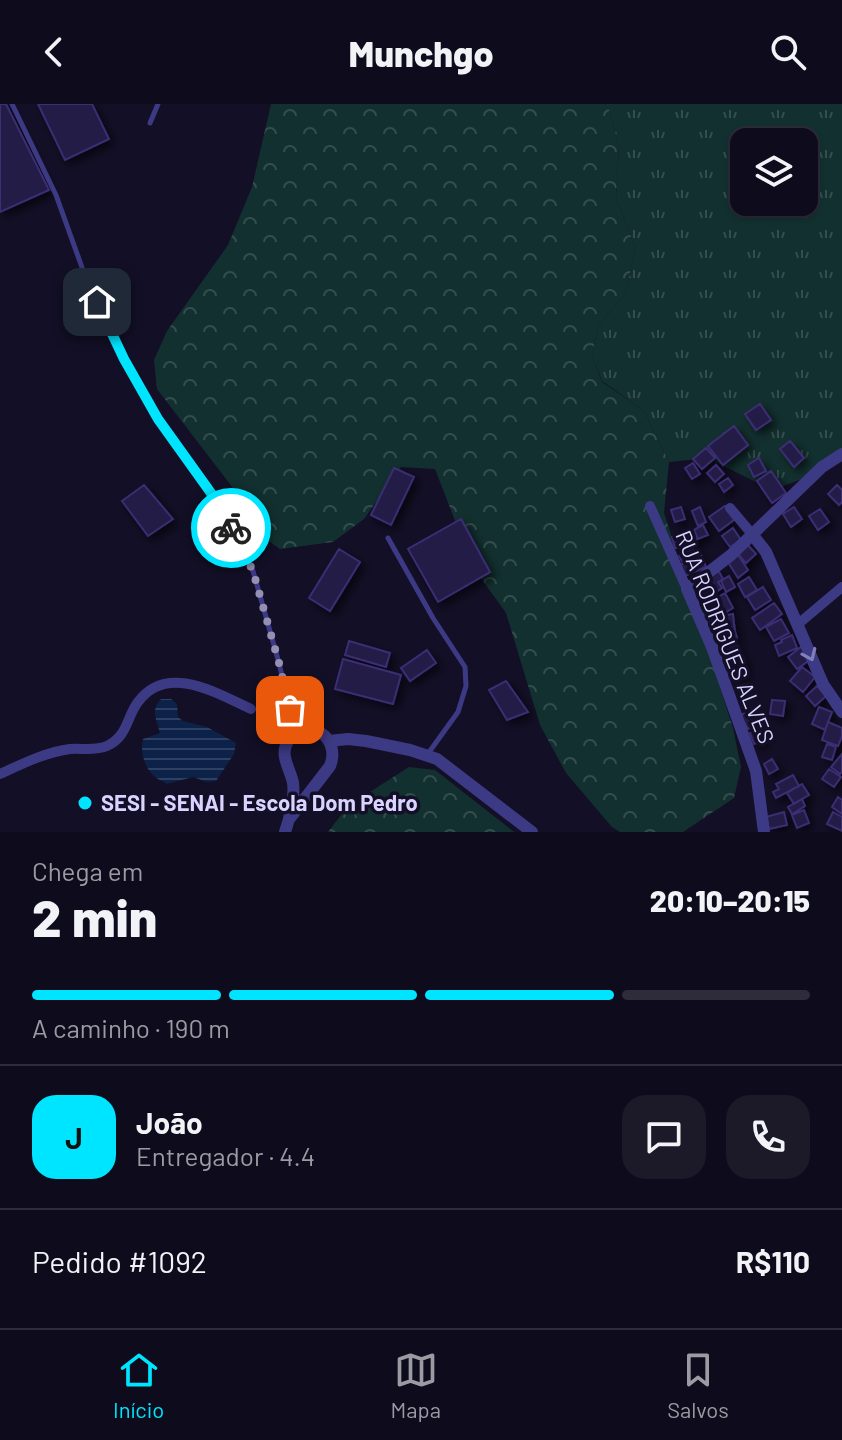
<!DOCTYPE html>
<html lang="pt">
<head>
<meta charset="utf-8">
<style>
  :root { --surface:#0e0b1c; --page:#1c1929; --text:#f1f3f6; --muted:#9b9ba3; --line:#2e2b3b; --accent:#00e5ff }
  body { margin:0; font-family:Barlow,sans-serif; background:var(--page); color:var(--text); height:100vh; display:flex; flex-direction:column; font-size:30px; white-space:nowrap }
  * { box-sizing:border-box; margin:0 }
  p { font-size:26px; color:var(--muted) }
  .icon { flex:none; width:44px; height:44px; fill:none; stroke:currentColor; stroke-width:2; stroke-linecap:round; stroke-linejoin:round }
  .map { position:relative; height:728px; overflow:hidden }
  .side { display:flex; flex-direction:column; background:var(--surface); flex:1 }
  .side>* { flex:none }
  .buttons { position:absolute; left:730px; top:24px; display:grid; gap:16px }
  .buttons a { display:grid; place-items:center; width:88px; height:88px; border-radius:16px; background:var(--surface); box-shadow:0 2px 6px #0004,0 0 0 2px var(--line); font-size:40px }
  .pin { position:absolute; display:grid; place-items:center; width:68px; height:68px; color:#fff; margin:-34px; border-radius:16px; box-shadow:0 4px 12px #0006 }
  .courier { position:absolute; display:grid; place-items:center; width:80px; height:80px; margin:-40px; border:6px solid #00e5ff; border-radius:50%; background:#fff; color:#222; box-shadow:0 2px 10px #0007 }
  .overview em { font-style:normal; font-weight:800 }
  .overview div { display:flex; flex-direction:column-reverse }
  .overview { display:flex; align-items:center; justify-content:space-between; height:136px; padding:0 32px }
  h1 { font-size:52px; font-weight:800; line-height:60px }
  .bar { display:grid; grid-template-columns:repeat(4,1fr); gap:12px 8px; align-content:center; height:96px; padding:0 32px }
  .bar i { height:10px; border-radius:6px; background:var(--line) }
  .bar .selected { background:var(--accent) }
  .bar p { grid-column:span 4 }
  .line { display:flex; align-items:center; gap:20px; padding:0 32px; border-top:2px solid var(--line) }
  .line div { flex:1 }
  .round { display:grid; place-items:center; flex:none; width:84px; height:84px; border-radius:24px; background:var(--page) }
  header { display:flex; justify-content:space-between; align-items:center; height:104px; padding:0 32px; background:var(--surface); font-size:36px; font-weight:800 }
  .tab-bar { display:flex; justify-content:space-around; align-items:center; height:112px; border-top:2px solid var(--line); background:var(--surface); font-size:22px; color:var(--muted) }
  .tab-bar a { display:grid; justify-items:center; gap:4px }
  .tab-bar .selected { color:var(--accent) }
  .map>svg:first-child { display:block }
  .grass { fill:url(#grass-tufts); fill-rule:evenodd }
  .forest { fill:url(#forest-crowns) }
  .water { fill:url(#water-rules) }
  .building { fill:#241b47; stroke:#3b2d73; stroke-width:2; filter:url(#shadow) }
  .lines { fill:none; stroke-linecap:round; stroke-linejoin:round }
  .service { stroke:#3d3a85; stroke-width:5 }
  .minor { stroke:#3d3a85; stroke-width:10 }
  .tertiary { stroke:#3d3a85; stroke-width:12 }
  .oneway { stroke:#837fbc }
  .done { stroke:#948fb3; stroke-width:8; stroke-dasharray:0 14.4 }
  .route { stroke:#00e5ff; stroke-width:10 }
  .poi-dot { fill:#00e5ff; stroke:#130f26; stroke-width:3 }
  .labels { text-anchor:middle; stroke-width:7; stroke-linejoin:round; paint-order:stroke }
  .street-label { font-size:22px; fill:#d9d4ff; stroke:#130f26 }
  .poi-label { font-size:22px; font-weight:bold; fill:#d9d4ff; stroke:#130f26; text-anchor:start }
</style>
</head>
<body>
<header><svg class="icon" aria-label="back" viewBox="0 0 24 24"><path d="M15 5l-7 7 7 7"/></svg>Munchgo<svg class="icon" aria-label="search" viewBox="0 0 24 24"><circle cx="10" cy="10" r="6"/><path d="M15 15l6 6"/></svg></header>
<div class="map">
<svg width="842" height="728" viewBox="0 0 842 728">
  <defs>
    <pattern id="grass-tufts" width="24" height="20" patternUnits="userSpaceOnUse" patternTransform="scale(2)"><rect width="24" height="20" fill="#12302f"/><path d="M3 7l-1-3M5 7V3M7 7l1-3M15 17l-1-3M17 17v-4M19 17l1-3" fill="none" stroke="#344d4e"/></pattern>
    <pattern id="forest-crowns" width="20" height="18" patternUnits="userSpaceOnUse" patternTransform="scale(2)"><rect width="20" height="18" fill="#12302f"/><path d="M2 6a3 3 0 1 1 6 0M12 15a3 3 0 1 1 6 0" fill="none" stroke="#344d4e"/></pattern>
    <pattern id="water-rules" width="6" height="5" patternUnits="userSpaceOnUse" patternTransform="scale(2)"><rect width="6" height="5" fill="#0c2248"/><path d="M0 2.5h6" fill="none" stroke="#2f4163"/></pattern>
    <filter id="shadow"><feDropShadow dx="4.5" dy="4.5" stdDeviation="4" flood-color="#0009"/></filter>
  </defs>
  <rect width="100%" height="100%" fill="#130f26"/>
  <path class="grass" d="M604,0H842V344L802,375L772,386L708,354L669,358L644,307L602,277L592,252L598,222L626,189L635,143L616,94L619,45L610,7ZM744,38H804V98H744Z"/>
  <path class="forest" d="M271,0H604L610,7L619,45L616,94L635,143L626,189L598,222L592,252L602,278L644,307L669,358L664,409L733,624L741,663L734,694L683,728H620L612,723L566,669L540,621L506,509L473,463L435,365L401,363L364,415L333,438L280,445L252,425L233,384L157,285L154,256L167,227L228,141L252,83Z
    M409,663L435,666L514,728H328L348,702Z"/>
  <path class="water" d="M161,595H171L177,600L178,613L183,617L207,623L236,639L234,650L216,677L207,678L193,673L167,680C163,677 159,676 155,673C144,664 140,647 143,635L160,629C157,616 150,606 161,595Z"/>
  <path class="building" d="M0,0H6L49,86L0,108Z
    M38,0H92L109,35L65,56Z
    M760,300L771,316L756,326L745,310Z
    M734,322L748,341L723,361L708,342Z
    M790,337L804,354L794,363L780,345Z
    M706,344L715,354L702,365L693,355Z
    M759,354L766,367L754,373L748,361Z
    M693,359L700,370L692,375L685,364Z
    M716,361L724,370L715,378L707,369Z
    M394,364L414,373L391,421L371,411Z
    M771,367L786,389L772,399L757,377Z
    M728,374L733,381L724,388L719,380Z
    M144,381L173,415L148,432L122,397Z
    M837,381L842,386V398L839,401L828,390Z
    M725,402L734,416L719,427L709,413Z
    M681,403L685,415L675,418L671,406Z
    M700,403L706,418L698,422L692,407Z
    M794,403L802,415L791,423L783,410Z
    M820,405L829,418L818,426L809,412Z
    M461,415L490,468L438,498L408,445Z
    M703,421L708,431L698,435L694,426Z
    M733,424L741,436L730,443L722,432Z
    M694,428L697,440L675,444L672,433Z
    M746,439L756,450L746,459L736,448Z
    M339,445L360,458L330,507L309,494Z
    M693,445L697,452L683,459L679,452Z
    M701,451L706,463L685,472L680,461Z
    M738,451L748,466L738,474L728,458Z
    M718,466L723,475L718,478L722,484L716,488L707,472Z
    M729,472L735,483L726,488L721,477Z
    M749,473L757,486L745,493L738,480Z
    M707,482L714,494L703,499L697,488Z
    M763,483L771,496L755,506L747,493Z
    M725,489L733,504L710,518L702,502Z
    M774,499L782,510L760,526L752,514Z
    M733,510L735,528L723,529L721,512Z
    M781,515L789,529L774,537L766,523Z
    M735,527L737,534L730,536L732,543L727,544L723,531Z
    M792,531L797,544L779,552L775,541L782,538L781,536Z
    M349,537L390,549L386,563L345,551Z
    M738,542L740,552L729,554L727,544Z
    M801,543L811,555L797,565L788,553Z
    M427,546L436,559L410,577L401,564Z
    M744,554L746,571L730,574L727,556Z
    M343,555L401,571L393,600L335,585Z
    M802,563L815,573L803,588L790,577Z
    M506,577L528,608L507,616L489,586Z
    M817,582L826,592L815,602L806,592Z
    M772,596L785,597L783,612L770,610Z
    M754,603L762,616L748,625L740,612Z
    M819,603L832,608L825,626L812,620Z
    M828,618L842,624V632L838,642L822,636Z
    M761,625L765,636L754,640L750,629Z
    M827,640L836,643L832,656L822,653Z
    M842,650V668L840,670L831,663Z
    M772,655L778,665L769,670L764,660Z
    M829,665L841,673L834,683L822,675Z
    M793,671L799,682L776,694L773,688L779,685L776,680Z
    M802,680L809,691L794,700L787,689Z
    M838,693L842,696V710L832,703Z
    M802,695L805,702L792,710L788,703Z
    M804,706L809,719L797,724L792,711Z
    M784,708L787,721L769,725L766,713Z
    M833,708L842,713V727L827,720Z"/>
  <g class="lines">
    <path class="service" d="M12,0L56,91L84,169L124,255L158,315L216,396L253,467L279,559L295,628
      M150,19L158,0
      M388,434L433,514L465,563L466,582L458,608L427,651"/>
    <path class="minor" d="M650,402L687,485
      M730,404L752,430
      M797,521L842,483
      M0,670C22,660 46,648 70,645C82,644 96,647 107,642C128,632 126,614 138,598C167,558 218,590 251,605"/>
    <path class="tertiary" d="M752,430L766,448L823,580L842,608
      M329,637L348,635L366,637L410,646L437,655L532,728
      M285,728C290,713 295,694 293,679C290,664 279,651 288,637C306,610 342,633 330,662L290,714
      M764,728L756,667L712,543L687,485L731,451L822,363L842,350"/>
  </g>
  <defs><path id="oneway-chevron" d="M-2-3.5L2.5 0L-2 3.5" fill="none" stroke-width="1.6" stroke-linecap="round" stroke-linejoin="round" transform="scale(2)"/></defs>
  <use class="oneway" href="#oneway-chevron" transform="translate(810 551) rotate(66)"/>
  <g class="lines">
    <path class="done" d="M231,424L253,467L279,559L290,606"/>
    <path class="route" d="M97,198L124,255L158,315L216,396L231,424"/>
  </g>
  <circle class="poi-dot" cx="85" cy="699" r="8"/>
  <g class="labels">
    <g class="street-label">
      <text transform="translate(725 533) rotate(68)" y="8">RUA RODRIGUES ALVES</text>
    </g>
    <g class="poi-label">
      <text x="101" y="707">SESI - SENAI - Escola Dom Pedro</text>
    </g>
  </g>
</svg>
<div class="buttons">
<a><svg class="icon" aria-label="layers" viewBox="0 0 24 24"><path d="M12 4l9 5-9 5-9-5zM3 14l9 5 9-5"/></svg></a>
</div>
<div class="pin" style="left:290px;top:606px;background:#ea580c"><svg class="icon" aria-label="bag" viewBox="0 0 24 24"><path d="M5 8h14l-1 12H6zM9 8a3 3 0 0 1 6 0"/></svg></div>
<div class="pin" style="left:97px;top:198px;background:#1f2937"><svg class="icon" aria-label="home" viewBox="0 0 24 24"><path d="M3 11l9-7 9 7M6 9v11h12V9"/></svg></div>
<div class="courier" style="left:231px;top:424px"><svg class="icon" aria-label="bike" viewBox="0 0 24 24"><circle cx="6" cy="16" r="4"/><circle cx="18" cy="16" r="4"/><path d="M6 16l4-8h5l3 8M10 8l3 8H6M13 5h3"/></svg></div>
</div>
<section class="side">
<div class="overview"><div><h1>2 min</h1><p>Chega em</p></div><em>20:10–20:15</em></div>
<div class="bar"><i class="selected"></i><i class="selected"></i><i class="selected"></i><i></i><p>A caminho · 190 m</p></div>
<div class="line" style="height:144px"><b class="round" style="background:var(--accent);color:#111">J</b><div><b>João</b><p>Entregador · 4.4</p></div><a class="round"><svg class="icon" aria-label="chat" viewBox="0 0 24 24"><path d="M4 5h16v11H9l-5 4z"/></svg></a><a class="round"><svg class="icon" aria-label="phone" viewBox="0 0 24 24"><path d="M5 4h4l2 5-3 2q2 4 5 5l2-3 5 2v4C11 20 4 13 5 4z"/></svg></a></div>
<div class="line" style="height:104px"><div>Pedido #1092</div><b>R$110</b></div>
</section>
<nav class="tab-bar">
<a class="selected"><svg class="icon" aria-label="home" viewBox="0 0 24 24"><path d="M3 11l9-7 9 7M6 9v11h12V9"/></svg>Início</a>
<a><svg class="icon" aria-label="map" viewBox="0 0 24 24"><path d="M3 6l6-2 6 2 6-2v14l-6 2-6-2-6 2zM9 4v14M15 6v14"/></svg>Mapa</a>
<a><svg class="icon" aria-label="saved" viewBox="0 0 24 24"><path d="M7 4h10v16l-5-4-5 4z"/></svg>Salvos</a>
</nav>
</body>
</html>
